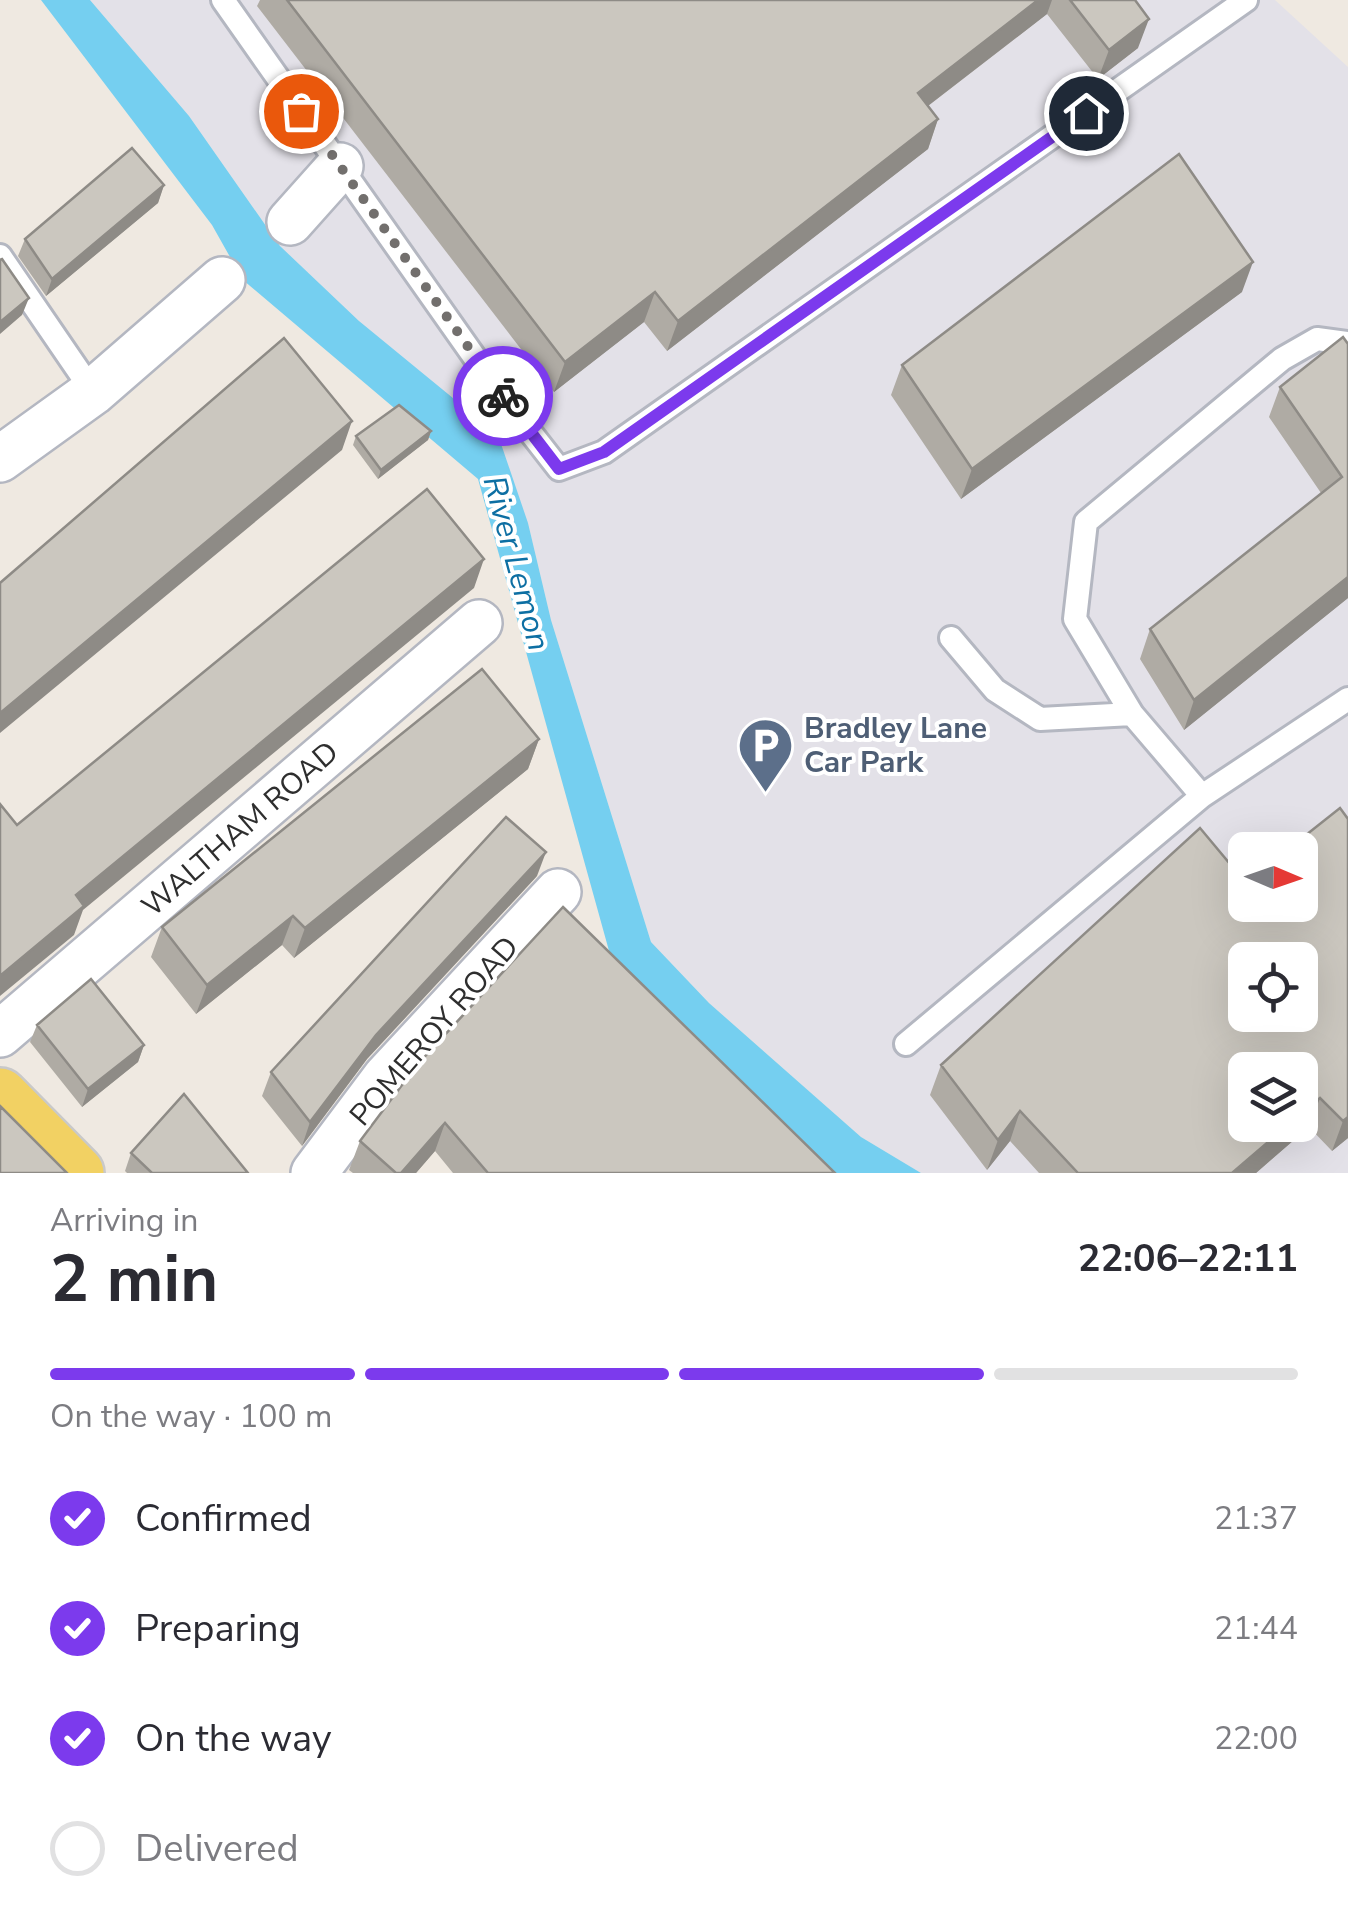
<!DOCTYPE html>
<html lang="en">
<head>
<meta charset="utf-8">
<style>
  :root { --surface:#fff; --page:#f2f2f3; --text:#2b2b33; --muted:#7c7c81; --line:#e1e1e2; --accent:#7c3aed }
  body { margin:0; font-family:"Nunito Sans",sans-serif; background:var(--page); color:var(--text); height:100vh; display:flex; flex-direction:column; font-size:38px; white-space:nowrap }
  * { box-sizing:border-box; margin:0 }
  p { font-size:32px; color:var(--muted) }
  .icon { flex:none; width:55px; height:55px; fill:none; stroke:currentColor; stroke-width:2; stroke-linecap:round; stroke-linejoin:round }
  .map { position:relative; height:1173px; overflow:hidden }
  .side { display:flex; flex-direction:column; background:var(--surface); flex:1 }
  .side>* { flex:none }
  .needle { width:65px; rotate:92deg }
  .buttons { position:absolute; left:1228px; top:832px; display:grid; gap:20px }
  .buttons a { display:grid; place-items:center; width:90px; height:90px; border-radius:15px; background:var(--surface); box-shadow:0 10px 40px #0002; font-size:50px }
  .pin { position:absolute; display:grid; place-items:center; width:85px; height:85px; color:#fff; margin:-42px; border:5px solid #fff; border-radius:50%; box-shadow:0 2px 10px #0007 }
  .courier { position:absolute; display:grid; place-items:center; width:100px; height:100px; margin:-50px; border:8px solid #7c3aed; border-radius:50%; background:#fff; color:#222; box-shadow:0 2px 12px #0007 }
  .overview em { font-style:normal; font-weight:700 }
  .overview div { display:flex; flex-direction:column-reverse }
  .overview { display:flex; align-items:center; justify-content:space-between; height:170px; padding:0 50px }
  h1 { font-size:65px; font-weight:700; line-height:75px }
  .bar { display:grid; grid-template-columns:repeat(4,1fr); gap:15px 10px; align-content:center; height:120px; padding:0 50px }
  .bar i { height:12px; border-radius:8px; background:var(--line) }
  .bar .selected { background:var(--accent) }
  .bar p { grid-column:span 4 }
  ol { padding:0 50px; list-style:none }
  li { display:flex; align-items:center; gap:30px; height:110px }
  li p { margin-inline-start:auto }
  li .icon { padding:10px; border-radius:50%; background:var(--accent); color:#fff; stroke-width:4 }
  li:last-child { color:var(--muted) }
  li i { width:55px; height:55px; border:5px solid var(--line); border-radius:50% }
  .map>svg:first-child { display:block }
  .industrial { fill:#e3e1e8; fill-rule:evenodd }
  .water { fill:#75cff0 }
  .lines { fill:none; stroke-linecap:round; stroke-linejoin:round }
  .service-casing { stroke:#b4b7c1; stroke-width:28 }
  .minor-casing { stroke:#b4b7c1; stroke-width:50 }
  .primary-casing { stroke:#c9c9c9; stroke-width:60 }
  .service { stroke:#fff; stroke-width:22 }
  .minor { stroke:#fff; stroke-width:45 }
  .primary { stroke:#f2d163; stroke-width:55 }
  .wall { fill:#afaba4 }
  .shaded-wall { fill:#8e8b86 }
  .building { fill:#cbc7bf; stroke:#8e8b86; stroke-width:2.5; fill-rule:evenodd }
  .done { stroke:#726f6d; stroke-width:10; stroke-dasharray:0 18 }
  .route { stroke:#7c3aed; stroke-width:12 }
  .labels { text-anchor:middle; stroke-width:8; stroke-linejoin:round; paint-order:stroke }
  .service-label { font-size:30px; font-weight:bold; fill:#4e5e75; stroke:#fff; text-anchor:start }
  .street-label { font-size:30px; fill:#2e2e2e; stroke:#fff }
  .water-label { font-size:32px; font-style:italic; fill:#0d6fa3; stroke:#fff }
</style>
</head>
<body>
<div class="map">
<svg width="1348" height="1173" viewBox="0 0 1348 1173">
  <rect width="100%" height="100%" fill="#efe9e1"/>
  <path class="industrial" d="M90,0H1275L1348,67V1173H921L861,1137L709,1003L651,942L551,620L528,523L359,321L280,246L189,116ZM1245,850H1300V905H1245ZM1245,960H1300V1015H1245ZM1245,1070H1300V1125H1245Z"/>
  <path class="water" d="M41,0H90L189,116L280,246L359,321L498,435L528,523L551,620L651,942L709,1003L861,1137L921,1173H835L790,1141L611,958L478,479L243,280L212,225Z"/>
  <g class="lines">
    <defs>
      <path id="service" d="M223,0L499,392L559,469L604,452L1246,0
        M0,256L93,392
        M951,638L995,690L1040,719L1132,714
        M1202,796L1132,714L1075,619L1086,522L1282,359L1317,339L1348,343
        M906,1044L1202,796L1348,699"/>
      <path id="minor" d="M290,222L340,166
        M0,459L93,392L222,280
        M0,1034L479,623
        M314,1173L386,1077L558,892"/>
      <path id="primary" d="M0,1096L76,1173"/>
    </defs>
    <use href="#service" class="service-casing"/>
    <use href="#minor" class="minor-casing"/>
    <use href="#primary" class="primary-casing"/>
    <use href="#service" class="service"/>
    <use href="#minor" class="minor"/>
    <use href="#primary" class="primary"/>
  </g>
  <path class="wall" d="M260,0H1135L1138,48L1098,79L1047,14L928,106L938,119L928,149L667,351L644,322L554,392L257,6Z
    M164,185L158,203L46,296L18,256L25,239Z
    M1242,292L961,499L891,395L902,365Z
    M1343,337L1348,598L1184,730L1140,659L1150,629L1321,493L1269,417L1280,387Z
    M431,431L428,440L378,479L353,445L356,436Z
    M539,739L528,769L294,958L282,945L196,1014L151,957L162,927Z
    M537,876L367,1059L302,1146L262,1096L271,1072Z
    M1245,882L1300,905L1348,1138L1332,1151L1309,1127L1256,1173H1039L1010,1141L987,1170L930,1095L941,1065Z
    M37,1025L144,1045L138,1062L82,1107L30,1042Z
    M417,1065L835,1173H453L435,1151L416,1173H353L349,1170L360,1141Z
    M131,1153L248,1173H127L125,1171Z"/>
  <path class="shaded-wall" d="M1038,0H1052L1047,14L907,122L918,93Z
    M1149,19L1138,48L1098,79L1109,50Z
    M938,119L928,149L667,351L678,321Z
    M164,185L158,203L46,296L52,279Z
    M1253,262L1242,292L961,499L972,469Z
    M655,292L644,322L554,392L565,362Z
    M29,298L22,315L0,334V322Z
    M352,421L342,450L0,733V713Z
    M431,431L428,440L378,479L381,470Z
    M484,559L474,588L83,910L74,935L0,996V976L76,895Z
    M1348,577V598L1184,730L1194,700Z
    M539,739L528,769L294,958L305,928Z
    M546,852L537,876L367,1059L302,1146L310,1122L376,1035Z
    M293,916L282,945L196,1014L207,985Z
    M144,1045L138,1062L82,1107L88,1089Z
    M1320,1098L1309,1127L1256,1173H1232L1288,1125H1300V1115Z
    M1020,1111L1010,1141L987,1170L998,1140Z
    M1348,1117V1138L1332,1151L1343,1121Z
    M445,1123L435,1151L416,1173H401Z"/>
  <path class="building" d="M287,0H1038L918,93L938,119L678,321L655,292L565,362Z
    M1070,0H1135L1149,19L1109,50Z
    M132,148L164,185L52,279L25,239Z
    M1179,154L1253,262L972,469L902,365Z
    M2,259L29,298L0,322V260Z
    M1343,337L1348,344V577L1194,700L1150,629L1342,477L1280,387Z
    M284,338L352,421L0,713V583Z
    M399,405L431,431L381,470L356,436Z
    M427,489L484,559L76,895L84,906L0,976V804L17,825Z
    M482,669L539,739L305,928L293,916L207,985L162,927Z
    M1340,808L1348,819V1117L1343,1121L1320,1098L1300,1115V1070H1245V1125H1288L1232,1173H1078L1020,1111L998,1140L941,1065L1200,828L1245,882V905H1300V850H1287ZM1245,960H1300V1015H1245Z
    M506,817L546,852L376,1035L310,1122L271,1072Z
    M563,907L835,1173H488L445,1123L401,1173H396L360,1141L417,1065Z
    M91,979L144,1045L88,1089L37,1025Z
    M184,1094L248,1173H152L131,1153Z
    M0,1106L67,1173H0Z"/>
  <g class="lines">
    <path class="done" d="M301,111L503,396"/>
    <path class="route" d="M503,396L559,469L604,452L1086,113"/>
  </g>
  <defs>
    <symbol id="parking-pin" viewBox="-11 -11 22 30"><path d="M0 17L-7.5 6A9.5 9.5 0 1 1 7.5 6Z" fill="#5c6f8a" stroke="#fff"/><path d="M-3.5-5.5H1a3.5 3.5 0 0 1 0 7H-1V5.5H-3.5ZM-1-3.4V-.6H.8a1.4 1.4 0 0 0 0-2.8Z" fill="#fff"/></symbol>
  </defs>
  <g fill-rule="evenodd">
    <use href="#parking-pin" x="734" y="714" width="63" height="86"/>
  </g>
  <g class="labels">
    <g class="service-label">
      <text x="804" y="738">Bradley Lane<tspan x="804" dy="34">Car Park</tspan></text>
    </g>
    <g class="street-label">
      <text transform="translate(240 829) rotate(-41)" y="10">WALTHAM ROAD</text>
      <text transform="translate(434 1031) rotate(-49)" y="10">POMEROY ROAD</text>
    </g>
    <g class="water-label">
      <text transform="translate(517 563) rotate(75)" y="11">River Lemon</text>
    </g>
  </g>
</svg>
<div class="buttons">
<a><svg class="needle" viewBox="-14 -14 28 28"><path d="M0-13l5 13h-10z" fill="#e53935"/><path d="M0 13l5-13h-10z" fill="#7c7c81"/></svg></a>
<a><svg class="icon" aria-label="locate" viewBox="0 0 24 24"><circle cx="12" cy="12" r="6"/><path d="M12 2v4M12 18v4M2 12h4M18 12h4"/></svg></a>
<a><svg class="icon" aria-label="layers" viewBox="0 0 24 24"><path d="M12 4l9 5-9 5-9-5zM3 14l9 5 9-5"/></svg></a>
</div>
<div class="pin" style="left:301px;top:111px;background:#ea580c"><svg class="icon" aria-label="bag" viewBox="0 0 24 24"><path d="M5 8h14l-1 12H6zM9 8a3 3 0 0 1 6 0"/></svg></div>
<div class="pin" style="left:1086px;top:113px;background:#1f2937"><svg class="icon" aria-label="home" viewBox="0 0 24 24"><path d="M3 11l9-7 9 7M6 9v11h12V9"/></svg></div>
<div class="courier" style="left:503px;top:396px"><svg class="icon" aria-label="bike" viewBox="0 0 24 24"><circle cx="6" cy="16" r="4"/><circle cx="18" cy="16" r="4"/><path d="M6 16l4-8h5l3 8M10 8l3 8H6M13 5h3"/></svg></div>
</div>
<section class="side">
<div class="overview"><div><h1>2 min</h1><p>Arriving in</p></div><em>22:06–22:11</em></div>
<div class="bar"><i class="selected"></i><i class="selected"></i><i class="selected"></i><i></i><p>On the way · 100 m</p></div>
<ol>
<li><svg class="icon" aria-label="check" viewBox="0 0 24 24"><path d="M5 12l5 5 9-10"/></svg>Confirmed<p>21:37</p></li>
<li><svg class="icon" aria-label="check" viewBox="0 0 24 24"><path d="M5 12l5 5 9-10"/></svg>Preparing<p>21:44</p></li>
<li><svg class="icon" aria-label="check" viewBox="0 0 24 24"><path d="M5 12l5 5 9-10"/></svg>On the way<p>22:00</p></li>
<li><i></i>Delivered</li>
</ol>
</section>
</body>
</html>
